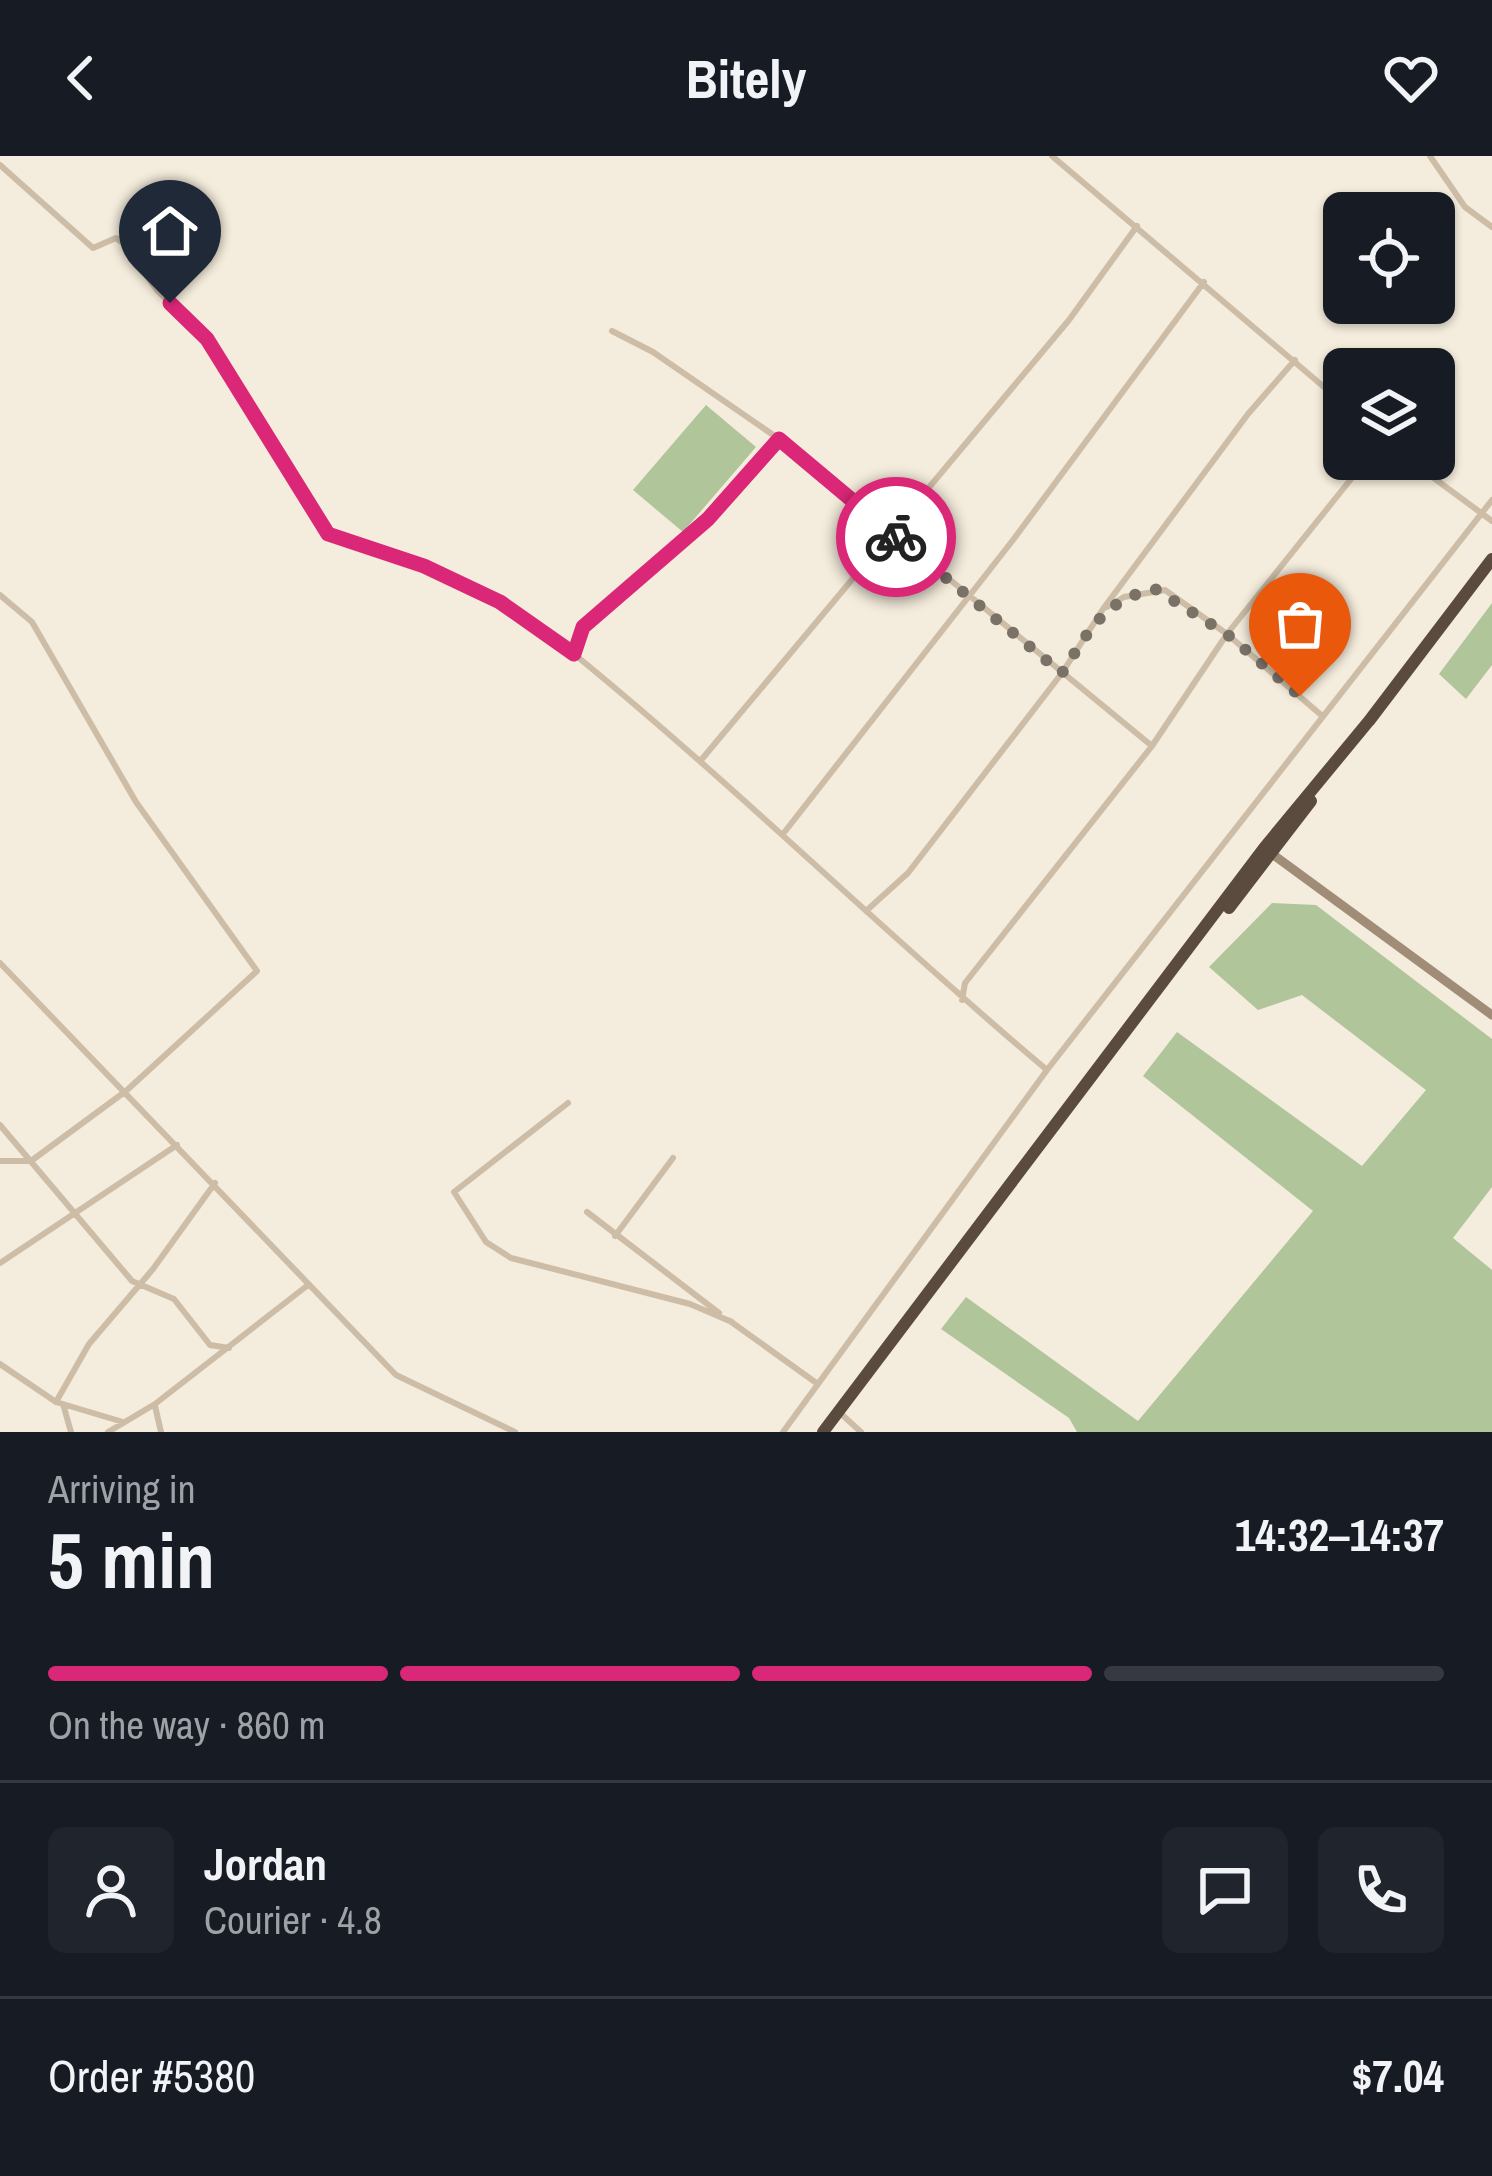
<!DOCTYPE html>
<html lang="en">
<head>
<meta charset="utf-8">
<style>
  :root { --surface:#171b24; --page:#20242c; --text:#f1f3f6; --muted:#9ea1a6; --line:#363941; --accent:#db2777 }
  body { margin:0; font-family:"Archivo Narrow",sans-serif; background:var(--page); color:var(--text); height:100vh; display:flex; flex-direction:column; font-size:45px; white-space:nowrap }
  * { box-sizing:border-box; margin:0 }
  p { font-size:39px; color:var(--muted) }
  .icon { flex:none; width:66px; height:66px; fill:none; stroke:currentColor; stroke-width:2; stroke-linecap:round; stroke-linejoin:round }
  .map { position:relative; height:1276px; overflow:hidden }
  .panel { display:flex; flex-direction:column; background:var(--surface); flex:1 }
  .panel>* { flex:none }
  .controls { position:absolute; left:1323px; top:36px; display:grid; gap:24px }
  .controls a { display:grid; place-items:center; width:132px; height:132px; border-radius:18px; background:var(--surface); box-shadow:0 3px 9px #0004; font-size:60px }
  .pin { position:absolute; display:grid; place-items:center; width:102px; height:102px; color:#fff; margin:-123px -51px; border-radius:50% 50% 50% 0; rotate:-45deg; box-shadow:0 0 12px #0007 }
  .pin .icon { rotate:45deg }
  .courier { position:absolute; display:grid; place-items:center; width:120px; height:120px; margin:-60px; border:9px solid #db2777; border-radius:50%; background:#fff; color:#222; box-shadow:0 3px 15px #0007 }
  .overview em { font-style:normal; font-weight:700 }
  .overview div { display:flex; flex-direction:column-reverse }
  .overview { display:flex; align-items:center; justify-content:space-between; height:204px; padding:0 48px }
  h1 { font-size:78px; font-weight:700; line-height:90px }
  .bar { display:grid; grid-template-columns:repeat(4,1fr); gap:18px 12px; align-content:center; height:144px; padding:0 48px }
  .bar i { height:15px; border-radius:9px; background:var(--line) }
  .bar .current { background:var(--accent) }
  .bar p { grid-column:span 4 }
  .line { display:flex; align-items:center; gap:30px; padding:0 48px; border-top:3px solid var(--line) }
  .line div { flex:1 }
  .round { display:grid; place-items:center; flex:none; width:126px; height:126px; border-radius:18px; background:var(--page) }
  header { display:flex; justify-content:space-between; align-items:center; height:156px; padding:0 48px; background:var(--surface); font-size:54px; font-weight:700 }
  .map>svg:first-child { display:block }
  .green { fill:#b1c59a }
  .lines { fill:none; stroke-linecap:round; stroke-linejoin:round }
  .street { stroke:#cdbda7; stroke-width:6 }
  .secondary { stroke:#a18c78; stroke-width:9 }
  .highway { stroke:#5b4b3e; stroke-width:12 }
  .done { stroke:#7a7167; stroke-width:12; stroke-dasharray:0 21.6 }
  .route { stroke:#db2777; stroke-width:15 }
</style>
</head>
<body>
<header><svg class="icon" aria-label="back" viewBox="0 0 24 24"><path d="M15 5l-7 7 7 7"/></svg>Bitely<svg class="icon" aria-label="heart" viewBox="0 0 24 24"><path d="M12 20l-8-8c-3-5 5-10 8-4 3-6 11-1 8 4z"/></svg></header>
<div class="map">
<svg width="1492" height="1276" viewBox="0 0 1492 1276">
  <rect width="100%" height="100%" fill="#f4ecdc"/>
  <path class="green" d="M706,249L756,291L683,376L633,334Z
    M1492,447V509L1466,543L1439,518Z
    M1272,747L1316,749L1492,883V1031L1453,1082L1492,1114V1276H1077L1069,1262L941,1173L966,1141L1138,1265L1313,1055L1143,920L1177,876L1362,1010L1426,934L1302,839L1258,854L1209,811Z"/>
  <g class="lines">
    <path class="street" d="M1052,0L1344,248
      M1430,0L1465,51L1492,71
      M0,9L93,92L116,82L123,87L157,134L207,183L328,378L425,409L501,446L574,498
      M612,175L653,196L779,283L1152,590
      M779,283L708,363L583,471L574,498C737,631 886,779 1047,914
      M1408,303L1492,365
      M0,439L32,466L136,646L257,815L126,935L31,1005H0
      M1107,451L1124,441L1165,434L1227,478L1320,558
      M702,603L1069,164L1137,70
      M783,678L1013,384L1204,126
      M866,755L908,717L1062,517L1103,453L1248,258L1295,204
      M0,807L396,1219L515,1276
      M962,844L965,827L1152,590L1227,478L1367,303
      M568,947L454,1036L486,1086L511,1102L690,1148L732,1166
      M0,969L132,1125L174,1143L210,1189L229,1192
      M587,1056L719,1157
      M615,1080L673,1002
      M0,1107L177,989
      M730,1165L815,1226
      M0,1208L56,1246L123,1266
      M56,1246L89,1188L153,1113L215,1027
      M63,1248L71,1276
      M155,1250L161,1276
      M839,1256L861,1276
      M108,1276L155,1248L308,1129
      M783,1276L1047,914L1492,344"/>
    <path class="secondary" d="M1268,695L1492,859"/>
    <path class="highway" d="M1369,565L1492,403
      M1229,752L1311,645
      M823,1276L1264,692L1373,560"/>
  </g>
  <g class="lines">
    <path class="done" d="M896,381L1062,517C1089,475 1103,444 1155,433L1227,478L1300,540"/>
    <path class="route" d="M170,147L207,183L328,378L424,410L500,446L574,498L583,471L708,363L779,283L896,381"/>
  </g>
</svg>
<div class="controls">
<a><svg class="icon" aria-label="locate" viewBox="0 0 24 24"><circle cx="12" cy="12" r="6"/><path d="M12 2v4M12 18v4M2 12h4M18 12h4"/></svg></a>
<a><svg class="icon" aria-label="layers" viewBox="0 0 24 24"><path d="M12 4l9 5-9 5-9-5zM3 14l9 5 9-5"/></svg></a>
</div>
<div class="pin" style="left:1300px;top:540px;background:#ea580c"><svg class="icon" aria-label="bag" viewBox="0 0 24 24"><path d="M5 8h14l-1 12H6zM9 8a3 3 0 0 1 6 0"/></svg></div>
<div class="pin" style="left:170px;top:147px;background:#1f2937"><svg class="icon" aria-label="home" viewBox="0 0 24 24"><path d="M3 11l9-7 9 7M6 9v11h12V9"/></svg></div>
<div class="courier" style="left:896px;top:381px"><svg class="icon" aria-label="bike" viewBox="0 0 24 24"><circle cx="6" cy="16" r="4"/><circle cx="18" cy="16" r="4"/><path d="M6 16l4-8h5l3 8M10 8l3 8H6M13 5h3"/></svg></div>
</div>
<section class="panel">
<div class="overview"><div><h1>5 min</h1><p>Arriving in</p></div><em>14:32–14:37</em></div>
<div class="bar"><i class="current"></i><i class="current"></i><i class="current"></i><i></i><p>On the way · 860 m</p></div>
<div class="line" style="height:216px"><a class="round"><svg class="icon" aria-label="person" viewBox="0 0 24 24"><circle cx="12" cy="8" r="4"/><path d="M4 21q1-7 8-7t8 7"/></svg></a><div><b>Jordan</b><p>Courier · 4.8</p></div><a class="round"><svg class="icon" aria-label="chat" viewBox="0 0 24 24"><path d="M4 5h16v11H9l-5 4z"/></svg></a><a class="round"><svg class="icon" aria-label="phone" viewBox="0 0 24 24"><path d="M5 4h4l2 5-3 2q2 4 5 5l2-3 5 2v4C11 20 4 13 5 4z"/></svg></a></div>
<div class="line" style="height:156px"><div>Order #5380</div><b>$7.04</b></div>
</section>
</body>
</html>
